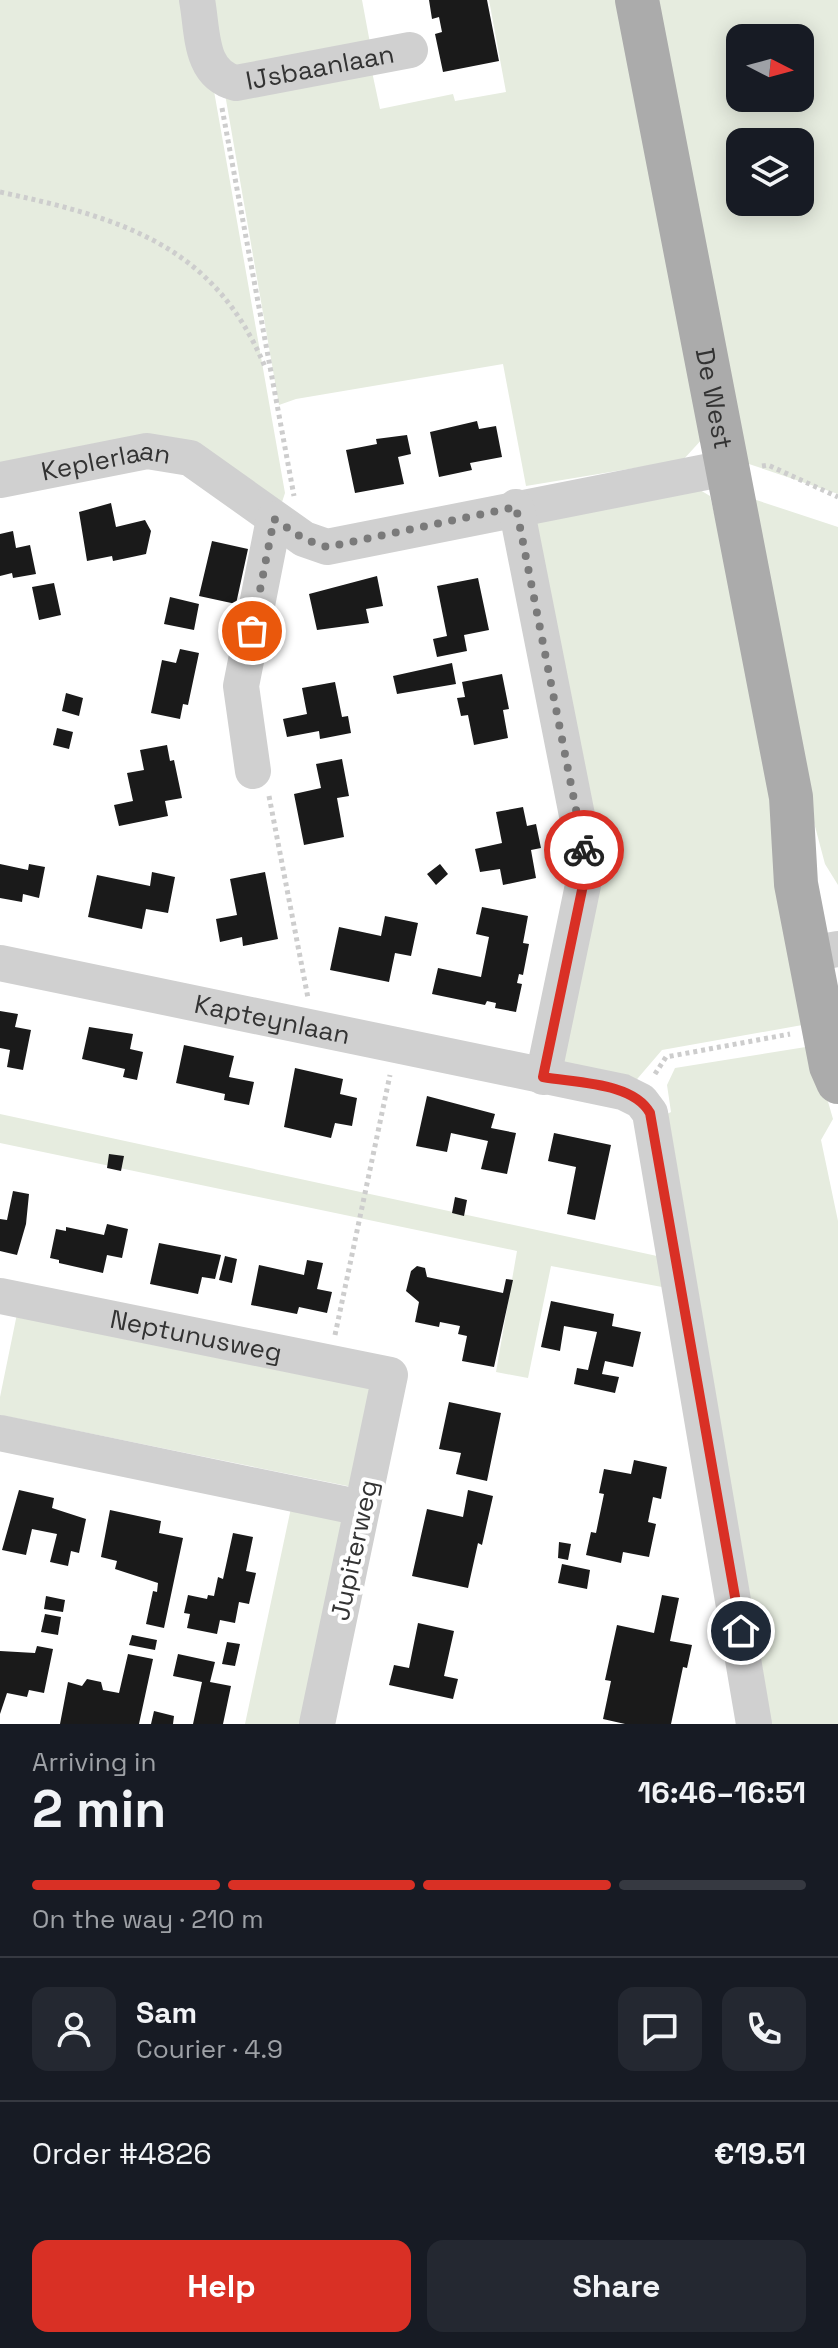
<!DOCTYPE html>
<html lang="en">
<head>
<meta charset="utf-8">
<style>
  :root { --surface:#171b24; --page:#242831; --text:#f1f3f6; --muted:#9ea1a6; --line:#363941; --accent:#d93025 }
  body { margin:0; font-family:"Space Grotesk",sans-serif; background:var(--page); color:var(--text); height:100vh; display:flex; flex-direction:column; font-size:30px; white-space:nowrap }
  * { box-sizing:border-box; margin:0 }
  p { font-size:26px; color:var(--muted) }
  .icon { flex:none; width:44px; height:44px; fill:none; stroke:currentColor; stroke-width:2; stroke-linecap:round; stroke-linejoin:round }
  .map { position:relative; height:1724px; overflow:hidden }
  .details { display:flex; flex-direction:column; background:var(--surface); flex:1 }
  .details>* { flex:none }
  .needle { width:52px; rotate:96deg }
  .buttons { position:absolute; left:726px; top:24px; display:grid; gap:16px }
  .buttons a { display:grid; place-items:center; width:88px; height:88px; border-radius:16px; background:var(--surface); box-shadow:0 4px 20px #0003; font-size:40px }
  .pin { position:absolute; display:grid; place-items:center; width:68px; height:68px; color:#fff; margin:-34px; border:4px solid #fff; border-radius:50%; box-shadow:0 2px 8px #0007 }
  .courier { position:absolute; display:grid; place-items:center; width:80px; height:80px; margin:-40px; border:6px solid #d93025; border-radius:50%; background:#fff; color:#222; box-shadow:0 2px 10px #0007 }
  .head em { font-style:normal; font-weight:800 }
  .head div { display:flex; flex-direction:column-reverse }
  .head { display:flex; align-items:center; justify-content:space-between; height:136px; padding:0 32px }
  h1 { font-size:52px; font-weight:800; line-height:60px }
  .bar { display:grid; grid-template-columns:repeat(4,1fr); gap:12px 8px; align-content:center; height:96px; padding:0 32px }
  .bar i { height:10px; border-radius:6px; background:var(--line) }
  .bar .on { background:var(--accent) }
  .bar p { grid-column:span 4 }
  .line { display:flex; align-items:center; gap:20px; padding:0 32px; border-top:2px solid var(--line) }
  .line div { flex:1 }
  .round { display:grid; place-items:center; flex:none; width:84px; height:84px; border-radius:16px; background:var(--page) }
  .action { display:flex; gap:16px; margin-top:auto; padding:16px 32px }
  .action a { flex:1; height:92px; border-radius:16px; background:var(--accent); color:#fff; font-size:32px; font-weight:800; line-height:92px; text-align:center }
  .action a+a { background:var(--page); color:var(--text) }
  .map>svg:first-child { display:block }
  .green { fill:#e6ecdf; fill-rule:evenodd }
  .building { fill:#1a1a1a }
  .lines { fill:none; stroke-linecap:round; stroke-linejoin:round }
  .path { stroke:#cdcdcd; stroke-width:5; stroke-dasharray:4 4; stroke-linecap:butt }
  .minor { stroke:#d0d0d0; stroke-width:36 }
  .major { stroke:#ababab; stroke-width:44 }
  .done { stroke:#7a7a7a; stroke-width:8; stroke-dasharray:0 14.4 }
  .route { stroke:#d93025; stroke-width:10 }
  .labels { text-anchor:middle; stroke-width:8; stroke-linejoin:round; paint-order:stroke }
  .street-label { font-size:26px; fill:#333; stroke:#fff }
</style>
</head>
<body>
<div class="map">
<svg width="838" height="1724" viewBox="0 0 838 1724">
  <rect width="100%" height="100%" fill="#fff"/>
  <path class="green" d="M0,0H185L214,91L285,493L282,502L209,454L0,467Z
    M209,0H362L370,43L238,69L223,63Z
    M489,0H623L704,437L683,460L526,486L503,364L296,399L279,405L225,94L371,67L380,109L453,94L455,101L506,92Z
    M649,0H838V494L737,460ZM740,38H800V98H740ZM740,142H800V202H740Z
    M695,487L710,496L744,639L808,1024L662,1050L632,1085L559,1066L601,862L535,517Z
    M744,496L838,527V885L825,864L796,755Z
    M812,1046L833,1119L821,1140L838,1221V1724H771L663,1116L671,1112L667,1085L675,1068Z
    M0,1114L657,1256L662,1287L551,1266L528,1378L496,1372L517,1251L0,1143Z
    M18,1309L383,1388L362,1489L0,1415V1397Z
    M291,1508L354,1521L311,1724H245Z"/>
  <path class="building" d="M429,0H487L499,61L443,72L435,34L442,32L439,17L432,19Z
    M477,421L479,429L496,426L502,457L470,463L472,470L439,477L430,432Z
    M407,435L411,454L398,457L404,484L355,493L346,450L377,444L376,439Z
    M111,503L116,527L145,520L151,531L146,554L113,561L112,556L87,561L79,512Z
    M13,531L16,548L30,545L36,574L13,578L12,573L0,576V534Z
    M212,541L248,549L236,604L199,596Z
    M377,576L383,606L366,609L369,623L317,630L309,594Z
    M478,578L489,630L464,635L467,651L437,657L433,639L447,636L437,586Z
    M54,583L61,615L39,620L32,587Z
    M170,597L199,604L194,630L164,624Z
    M180,649L199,653L188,705L183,704L180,719L151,713L162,660L176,663Z
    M452,663L456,684L397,694L393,676Z
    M502,674L509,709L503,710L508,738L474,745L468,715L461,716L457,698L465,697L462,682Z
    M335,682L342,717L348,716L351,733L320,739L319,731L287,737L283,719L307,714L302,688Z
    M66,693L83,698L79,716L62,711Z
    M57,728L73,732L69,749L53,745Z
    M167,745L170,761L174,760L182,798L165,801L168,816L119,826L114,805L133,801L127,773L144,770L140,750Z
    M342,759L349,796L337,798L344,837L304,845L294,794L321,788L316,764Z
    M523,807L527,826L536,824L541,848L531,850L536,878L503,885L500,869L480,872L475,849L502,843L496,812Z
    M0,864L28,870L29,864L45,867L39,898L23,894L22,902L0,898Z
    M440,864L448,874L436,885L427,874Z
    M152,872L175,877L168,913L146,909L142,929L88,917L97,875L150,886Z
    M265,872L278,939L243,946L242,937L220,942L216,919L237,915L230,879Z
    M482,907L528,916L523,943L529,944L523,975L519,974L517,983L522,984L516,1012L495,1008L496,1003L487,1001L485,1005L432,994L438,968L481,977L489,937L476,934Z
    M385,916L418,923L411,956L395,953L389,982L330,970L339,927L381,936Z
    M0,1011L18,1014L15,1027L31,1030L23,1070L7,1067L10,1050L0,1048Z
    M89,1027L133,1034L130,1049L143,1052L137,1080L123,1077L125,1069L82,1059Z
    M184,1045L234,1056L229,1077L254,1082L249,1105L224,1100L225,1094L176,1083Z
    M295,1068L343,1079L340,1094L357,1098L352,1126L335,1123L331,1138L284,1127Z
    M427,1096L495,1114L491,1128L516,1133L507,1174L481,1169L488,1141L451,1133L447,1152L416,1146Z
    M554,1133L611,1145L595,1220L567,1214L576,1167L548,1161Z
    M109,1154L124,1156L121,1171L107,1168Z
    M13,1191L29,1194L26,1224L17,1255L0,1251V1219L7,1220Z
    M455,1197L467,1200L464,1216L452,1213Z
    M107,1224L128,1229L122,1258L107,1255L103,1273L59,1263V1260L50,1258L56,1229L66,1231V1227L104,1235Z
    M159,1243L221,1255L215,1279L202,1277L198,1294L150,1284Z
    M225,1256L237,1259L232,1283L219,1280Z
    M307,1260L323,1263L317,1289L332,1292L327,1313L299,1307L297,1314L251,1305L259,1265L304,1275Z
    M417,1266L425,1268L427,1277L503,1293L506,1279L513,1280L494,1367L462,1361L467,1336L458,1334L460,1326L440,1322L439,1327L415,1322L419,1302L406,1291L411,1271Z
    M551,1301L614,1314L612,1326L641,1332L633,1367L605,1361L602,1374L619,1377L615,1393L574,1384L577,1368L588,1370L597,1332L564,1326L560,1351L541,1347Z
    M449,1402L501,1413L487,1481L456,1474L461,1453L439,1449Z
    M634,1460L667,1467L661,1499L653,1497L648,1522L656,1524L649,1557L623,1552L621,1563L586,1555L591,1532L596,1533L604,1494L599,1493L604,1469L631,1474Z
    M19,1490L54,1498L52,1508L86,1519L79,1553L71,1551L68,1566L50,1562L57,1534L32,1529L26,1555L2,1550Z
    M468,1490L493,1496L482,1545L478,1543L468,1588L412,1576L427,1509L463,1517Z
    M110,1510L161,1521L159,1533L183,1538L164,1628L146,1624L153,1591L157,1592L158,1583L115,1569L117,1561L101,1557Z
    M233,1533L253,1537L246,1571L256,1573L249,1604L239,1602L235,1623L220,1620L217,1634L187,1628L190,1614L184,1613L188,1595L207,1599L208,1595L214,1596L218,1577L223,1579Z
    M559,1542L571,1544L568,1560L558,1558Z
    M562,1564L590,1570L587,1589L558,1583Z
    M662,1595L679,1598L670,1641L692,1645L687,1668L683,1667L671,1724H625L603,1719L611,1681L605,1680L617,1625L654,1633Z
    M46,1596L65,1600L63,1612L44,1609Z
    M45,1614L61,1617L58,1635L41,1632Z
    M418,1623L454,1631L444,1676L458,1679L453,1699L389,1685L394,1665L409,1668Z
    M132,1635L157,1640L155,1650L129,1645Z
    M227,1642L240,1644L235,1666L222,1664Z
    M37,1646L53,1649L44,1693L29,1690L27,1697L7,1693L0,1714V1651L35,1653Z
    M128,1654L153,1659L139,1724H60L68,1682L82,1686L87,1679L101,1682L103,1690L119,1693Z
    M178,1654L215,1662L210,1682L231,1686L223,1724H193L202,1682L173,1676Z
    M154,1711L174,1716L173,1724H151Z"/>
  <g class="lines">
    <path class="path" d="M222,108L294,496
      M0,192C120,218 214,244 265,367
      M762,466L768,465L838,497
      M269,796L308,998
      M655,1074L666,1057L790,1034
      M335,1335L390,1075"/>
    <g class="minor">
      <path id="s1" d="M197,0C203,32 199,74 236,83L410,50"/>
      <path id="s2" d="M0,480L147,451L190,458L304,539L327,547L726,468"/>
      <path d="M516,507L587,866L543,1077"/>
      <path d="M253,771L241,686L274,519"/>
      <path d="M809,954L838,949"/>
      <path id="s3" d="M0,963L623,1092L641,1101L650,1113L754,1724"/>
      <path id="s4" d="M0,1296L390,1375L317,1724"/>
      <path d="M0,1433L362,1508"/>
    </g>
    <path class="major" id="s5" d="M637,0L791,797L796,884L831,1066L838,1082"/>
  </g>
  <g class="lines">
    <path class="done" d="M252,631L274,519L304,539L327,547L516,507L584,850"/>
    <path class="route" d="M584,850L587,866L543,1077C575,1083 633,1082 650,1113L741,1631"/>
  </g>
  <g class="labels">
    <g class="street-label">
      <text dy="9" stroke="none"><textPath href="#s1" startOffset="184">IJsbaanlaan</textPath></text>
      <text dy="9" stroke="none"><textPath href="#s5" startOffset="406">De West</textPath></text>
      <text dy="9" stroke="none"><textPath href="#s2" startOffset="108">Keplerlaan</textPath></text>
      <text dy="9" stroke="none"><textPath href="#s3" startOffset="278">Kapteynlaan</textPath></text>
      <text dy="9" stroke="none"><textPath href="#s4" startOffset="200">Neptunusweg</textPath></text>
      <text transform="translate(354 1550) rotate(-78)" y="9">Jupiterweg</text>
    </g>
  </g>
</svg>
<div class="buttons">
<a><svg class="needle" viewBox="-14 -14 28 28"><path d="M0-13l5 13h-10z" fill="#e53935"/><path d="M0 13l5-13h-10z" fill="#9ea1a6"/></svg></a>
<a><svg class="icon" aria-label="layers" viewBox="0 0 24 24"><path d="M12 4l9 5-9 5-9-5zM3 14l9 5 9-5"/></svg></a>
</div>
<div class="pin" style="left:252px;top:631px;background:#ea580c"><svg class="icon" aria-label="bag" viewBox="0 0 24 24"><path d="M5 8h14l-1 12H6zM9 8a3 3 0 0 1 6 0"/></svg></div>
<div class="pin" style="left:741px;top:1631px;background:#1f2937"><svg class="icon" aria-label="home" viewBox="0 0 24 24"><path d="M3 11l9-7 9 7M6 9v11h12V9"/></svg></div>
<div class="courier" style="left:584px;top:850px"><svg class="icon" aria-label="bike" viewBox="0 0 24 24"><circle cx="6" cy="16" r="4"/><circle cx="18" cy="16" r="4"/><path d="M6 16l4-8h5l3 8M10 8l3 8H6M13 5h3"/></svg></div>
</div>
<section class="details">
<div class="head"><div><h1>2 min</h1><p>Arriving in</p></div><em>16:46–16:51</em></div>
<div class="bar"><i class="on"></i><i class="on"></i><i class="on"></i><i></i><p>On the way · 210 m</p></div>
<div class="line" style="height:144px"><a class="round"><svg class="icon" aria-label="person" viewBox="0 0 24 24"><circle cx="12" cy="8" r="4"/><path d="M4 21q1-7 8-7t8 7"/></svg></a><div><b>Sam</b><p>Courier · 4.9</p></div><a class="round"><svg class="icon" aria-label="chat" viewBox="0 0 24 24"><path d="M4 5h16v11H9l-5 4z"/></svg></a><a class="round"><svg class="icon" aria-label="phone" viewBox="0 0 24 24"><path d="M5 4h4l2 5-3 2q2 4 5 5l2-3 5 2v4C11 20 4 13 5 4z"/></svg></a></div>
<div class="line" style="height:104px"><div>Order #4826</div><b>€19.51</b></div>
<div class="action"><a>Help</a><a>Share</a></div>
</section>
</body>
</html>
